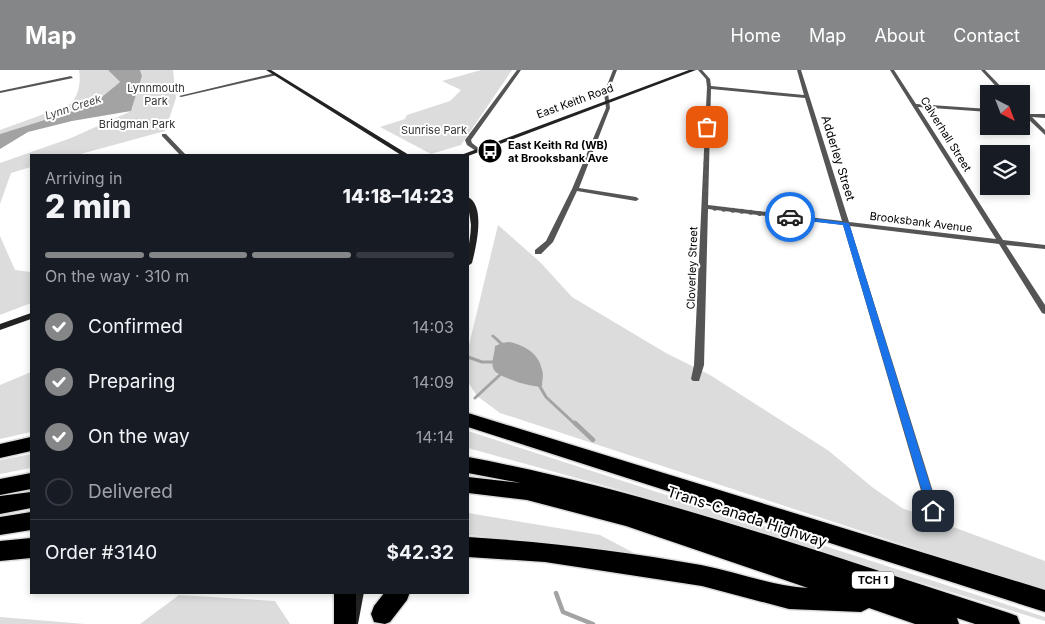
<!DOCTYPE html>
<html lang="en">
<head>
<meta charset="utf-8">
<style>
  :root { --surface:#171b24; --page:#20242c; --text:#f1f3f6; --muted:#9ea1a6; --line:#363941; --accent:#858687 }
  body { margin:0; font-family:Inter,sans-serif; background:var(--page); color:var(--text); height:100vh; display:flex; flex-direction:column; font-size:19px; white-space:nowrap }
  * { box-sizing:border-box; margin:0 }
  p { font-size:16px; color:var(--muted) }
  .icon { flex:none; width:28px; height:28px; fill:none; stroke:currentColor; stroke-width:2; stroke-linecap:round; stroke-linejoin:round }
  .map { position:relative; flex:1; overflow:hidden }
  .sheet { position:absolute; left:30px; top:84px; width:439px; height:440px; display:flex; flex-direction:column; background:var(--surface); border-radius:0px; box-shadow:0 2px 8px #0003 }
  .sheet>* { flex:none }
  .needle { width:32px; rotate:138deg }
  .controls { position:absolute; left:980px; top:15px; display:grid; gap:10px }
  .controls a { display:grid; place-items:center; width:50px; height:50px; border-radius:0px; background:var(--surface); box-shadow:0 2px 8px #0003; font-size:25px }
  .pin { position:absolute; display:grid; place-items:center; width:42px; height:42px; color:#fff; margin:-21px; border-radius:10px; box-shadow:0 2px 8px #0006 }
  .courier { position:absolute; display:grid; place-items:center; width:50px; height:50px; margin:-25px; border:4px solid #1a73e8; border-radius:50%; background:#fff; color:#222; box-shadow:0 1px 6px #0007 }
  .head em { font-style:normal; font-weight:800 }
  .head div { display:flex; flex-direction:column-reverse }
  .head { display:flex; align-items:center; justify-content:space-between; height:85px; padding:0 15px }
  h1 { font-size:32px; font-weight:800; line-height:38px }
  .bar { display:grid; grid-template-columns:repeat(4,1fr); gap:8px 5px; align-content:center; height:60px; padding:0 15px }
  .bar i { height:6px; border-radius:4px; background:var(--line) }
  .bar .selected { background:var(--accent) }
  .bar p { grid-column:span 4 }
  .line { display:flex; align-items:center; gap:12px; padding:0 15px; border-top:1px solid var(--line) }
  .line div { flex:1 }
  ol { padding:0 15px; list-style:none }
  li { display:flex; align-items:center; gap:15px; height:55px }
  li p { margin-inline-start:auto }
  li .icon { padding:5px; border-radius:50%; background:var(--accent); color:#fff; stroke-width:4 }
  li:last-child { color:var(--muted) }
  li i { width:28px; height:28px; border:2px solid var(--line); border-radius:50% }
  header { display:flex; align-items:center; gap:30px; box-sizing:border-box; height:70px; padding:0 25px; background:var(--accent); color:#fff }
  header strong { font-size:24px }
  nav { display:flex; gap:28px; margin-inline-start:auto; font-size:18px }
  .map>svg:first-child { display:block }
  .green { fill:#dcdcdc }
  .water { fill:#a3a3a3 }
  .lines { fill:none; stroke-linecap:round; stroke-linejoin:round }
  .stream-far1 { stroke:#a3a3a3; stroke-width:3 }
  .stream { stroke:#a3a3a3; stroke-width:4.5 }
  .motorway-casing { stroke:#dbdbdb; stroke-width:3 }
  .minor { fill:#555; fill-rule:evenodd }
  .secondary { fill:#222; fill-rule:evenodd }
  .motorway { fill:#000; fill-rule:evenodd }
  .route { fill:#1a73e8 }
  .done { stroke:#595959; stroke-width:5; stroke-dasharray:0 9 }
  .labels { text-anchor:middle; stroke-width:4; stroke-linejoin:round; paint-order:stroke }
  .far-park-label { font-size:11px; fill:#333; stroke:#fff }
  .far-street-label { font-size:11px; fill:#000; stroke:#fff }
  .far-water-label { font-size:11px; font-style:italic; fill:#444; stroke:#fff }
  .far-poi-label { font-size:11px; font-weight:bold; fill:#000; stroke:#fff; text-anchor:start }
  .shield { fill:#fff; stroke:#4c4c4c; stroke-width:1 }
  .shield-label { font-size:11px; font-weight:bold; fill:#000 }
  .street-label { font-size:12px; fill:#000; stroke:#fff }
  .near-street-label { font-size:15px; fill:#000; stroke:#fff }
</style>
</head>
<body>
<header>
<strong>Map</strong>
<nav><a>Home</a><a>Map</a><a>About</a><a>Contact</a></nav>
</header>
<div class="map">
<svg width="1045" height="554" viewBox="0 0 1045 554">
  <rect width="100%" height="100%" fill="#fff"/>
  <path class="green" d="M79,0H108L120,12L92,35L0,64V60L69,35C79,26 81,13 79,0Z
    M140,0H173L176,28L165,61L77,85H31V97L11,103L0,134V93L71,68L129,42L132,38L142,6Z
    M481,0H512L461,75L431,84L380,57L405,49L407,45L450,31L461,20L442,11Z
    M498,155L541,193L572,227L666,283L710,305L829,381L872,417L902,438L1045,491V521L500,343L477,326L468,312V279Z
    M0,166L15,200L31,202V233L0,245Z
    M31,302V362L0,369V315Z
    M468,361L1045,547V551L623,421L468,378Z
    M31,384V398L0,404V390Z
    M468,443L600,465L636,484L468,465Z
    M179,525L275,531L290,554H140Z
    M0,547L85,554H0Z"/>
  <path class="water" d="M108,0H140L142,6L131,41L72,51L28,62L0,79V64L92,35L120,12Z
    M509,272C524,275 539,283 542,300C544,305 542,311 542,316C535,319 498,307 494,300C490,293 495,284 495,276L502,273Z"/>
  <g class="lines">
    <path class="stream-far1" d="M493,266L504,276
      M468,287L482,292H496
      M539,315L546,327L576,355
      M475,328L502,303"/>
    <path class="stream" d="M575,353L593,370
      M556,523L563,542L593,554"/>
    <defs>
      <path id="motorway" d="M468,343L1045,520V542L468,357Z
        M31,367V381L0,388V374Z
        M468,387C653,422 830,486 1009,543L1017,546L1020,554H975L957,548L959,554H915L869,538L861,542L789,539L702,516L545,492L468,487V467C546,472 624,481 701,495C737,502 772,516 808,518L626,456L527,430L468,423V407L521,413L468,403Z
        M31,403V419L0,425V409Z
        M31,422V438L0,444V426Z
        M31,442V460L0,465V447Z
        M31,468V488L0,491V471Z
        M334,522H356V554H334Z
        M385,522H410L407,530L390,552L385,554L374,552L371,544L374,536Z"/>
    </defs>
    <use href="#motorway" class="motorway-casing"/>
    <path class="minor" d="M517,0H521L471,70L472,73L481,80L476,81L467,75L465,70Z
      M613,0H617L608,23L610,38L579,118L636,127L639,129L636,131L577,121L553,172L541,184H535V180L546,171L572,119L606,38L604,23Z
      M698,0H702L710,9L711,16L804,25L797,0H801L849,152L996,169L890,0H894L916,34L989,39V42L918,37L1003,170L1045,175V179L1006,175L1045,235V244L1042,243L999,174L850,156L939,441L937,445L933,446L929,445L927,441L843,155L708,139L704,295L699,311H693L691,309L694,295L707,17L706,9ZM711,19L805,28L842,151L708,135Z
      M981,0H985L1008,24H1003Z
      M275,3L277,5L181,27L179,26Z
      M71,6L73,8L0,23V21Z
      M1021,38L1029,44H1045V48L1032,47L1045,60V65L1026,47L1023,46Z
      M162,64H166L186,85H180L162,66Z"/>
    <path class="secondary" d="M266,0H271L409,85H401Z
      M689,0H696L468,86L461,85Z
      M468,127C486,136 476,177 472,193L468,196C466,182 471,169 471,155C470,145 467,136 468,127Z
      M31,243V249L0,260V254Z
      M350,522H364L358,554H342Z"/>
    <use href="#motorway" class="motorway"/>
  </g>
  <path class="route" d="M787,145L849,153L938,441L937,444H929L928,441L843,155L790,149Z"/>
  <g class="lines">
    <path class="done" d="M707,57L705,137L790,147"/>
  </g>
  <defs>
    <symbol id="bus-disc" viewBox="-11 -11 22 22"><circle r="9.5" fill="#000" stroke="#fff"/><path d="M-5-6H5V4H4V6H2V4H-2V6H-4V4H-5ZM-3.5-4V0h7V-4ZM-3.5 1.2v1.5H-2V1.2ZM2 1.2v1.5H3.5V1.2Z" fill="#fff"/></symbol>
  </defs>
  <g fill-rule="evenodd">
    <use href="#bus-disc" x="476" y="67" width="28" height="28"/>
  </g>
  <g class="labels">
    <g class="far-park-label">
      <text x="156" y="22">Lynnmouth<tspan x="156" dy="13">Park</tspan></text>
      <text x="137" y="58">Bridgman Park</text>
      <text x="434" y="64">Sunrise Park</text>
    </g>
    <g class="far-street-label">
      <text transform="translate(575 31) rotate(-20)" y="4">East Keith Road</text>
      <text transform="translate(946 64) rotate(58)" y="4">Calverhall Street</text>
      <text transform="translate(921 152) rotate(7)" y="4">Brooksbank Avenue</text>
      <text transform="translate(692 198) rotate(-88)" y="4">Cloverley Street</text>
    </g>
    <g class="far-water-label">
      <text transform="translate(73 37) rotate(-18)" y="4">Lynn Creek</text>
    </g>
    <g class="far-poi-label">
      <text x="508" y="79">East Keith Rd (WB)<tspan x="508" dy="13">at Brooksbank Ave</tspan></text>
    </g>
    <rect class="shield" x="852" y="501.5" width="42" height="17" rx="4"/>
    <g class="shield-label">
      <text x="873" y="514">TCH 1</text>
    </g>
    <g class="street-label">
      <text transform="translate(838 88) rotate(73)" y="4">Adderley Street</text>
    </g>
    <g class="near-street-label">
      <text transform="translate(747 447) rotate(18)" y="5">Trans-Canada Highway</text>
    </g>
  </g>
</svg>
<div class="controls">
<a><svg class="needle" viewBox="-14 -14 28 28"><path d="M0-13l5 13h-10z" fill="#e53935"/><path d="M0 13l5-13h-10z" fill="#9ea1a6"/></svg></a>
<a><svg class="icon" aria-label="layers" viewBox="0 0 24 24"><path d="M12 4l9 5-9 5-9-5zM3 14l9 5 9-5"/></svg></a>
</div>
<div class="pin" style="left:707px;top:57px;background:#ea580c"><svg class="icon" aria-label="bag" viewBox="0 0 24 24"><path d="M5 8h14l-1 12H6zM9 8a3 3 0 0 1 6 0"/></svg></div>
<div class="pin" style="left:933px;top:441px;background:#1f2937"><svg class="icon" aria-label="home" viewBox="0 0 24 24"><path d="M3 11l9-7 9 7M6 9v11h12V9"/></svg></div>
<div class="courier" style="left:790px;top:147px"><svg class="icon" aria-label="car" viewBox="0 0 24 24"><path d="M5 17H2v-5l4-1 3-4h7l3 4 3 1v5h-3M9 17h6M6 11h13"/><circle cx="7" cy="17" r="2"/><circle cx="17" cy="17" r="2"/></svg></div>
<section class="sheet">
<div class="head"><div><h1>2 min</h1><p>Arriving in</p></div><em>14:18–14:23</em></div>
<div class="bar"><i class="selected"></i><i class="selected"></i><i class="selected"></i><i></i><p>On the way · 310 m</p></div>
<ol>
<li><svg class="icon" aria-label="check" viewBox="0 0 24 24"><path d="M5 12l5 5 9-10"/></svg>Confirmed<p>14:03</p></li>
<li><svg class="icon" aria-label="check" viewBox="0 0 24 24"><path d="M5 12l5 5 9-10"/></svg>Preparing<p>14:09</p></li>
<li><svg class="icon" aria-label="check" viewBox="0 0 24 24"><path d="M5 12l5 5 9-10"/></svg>On the way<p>14:14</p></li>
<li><i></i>Delivered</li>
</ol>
<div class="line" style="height:65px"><div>Order #3140</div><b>$42.32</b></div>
</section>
</div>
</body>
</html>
